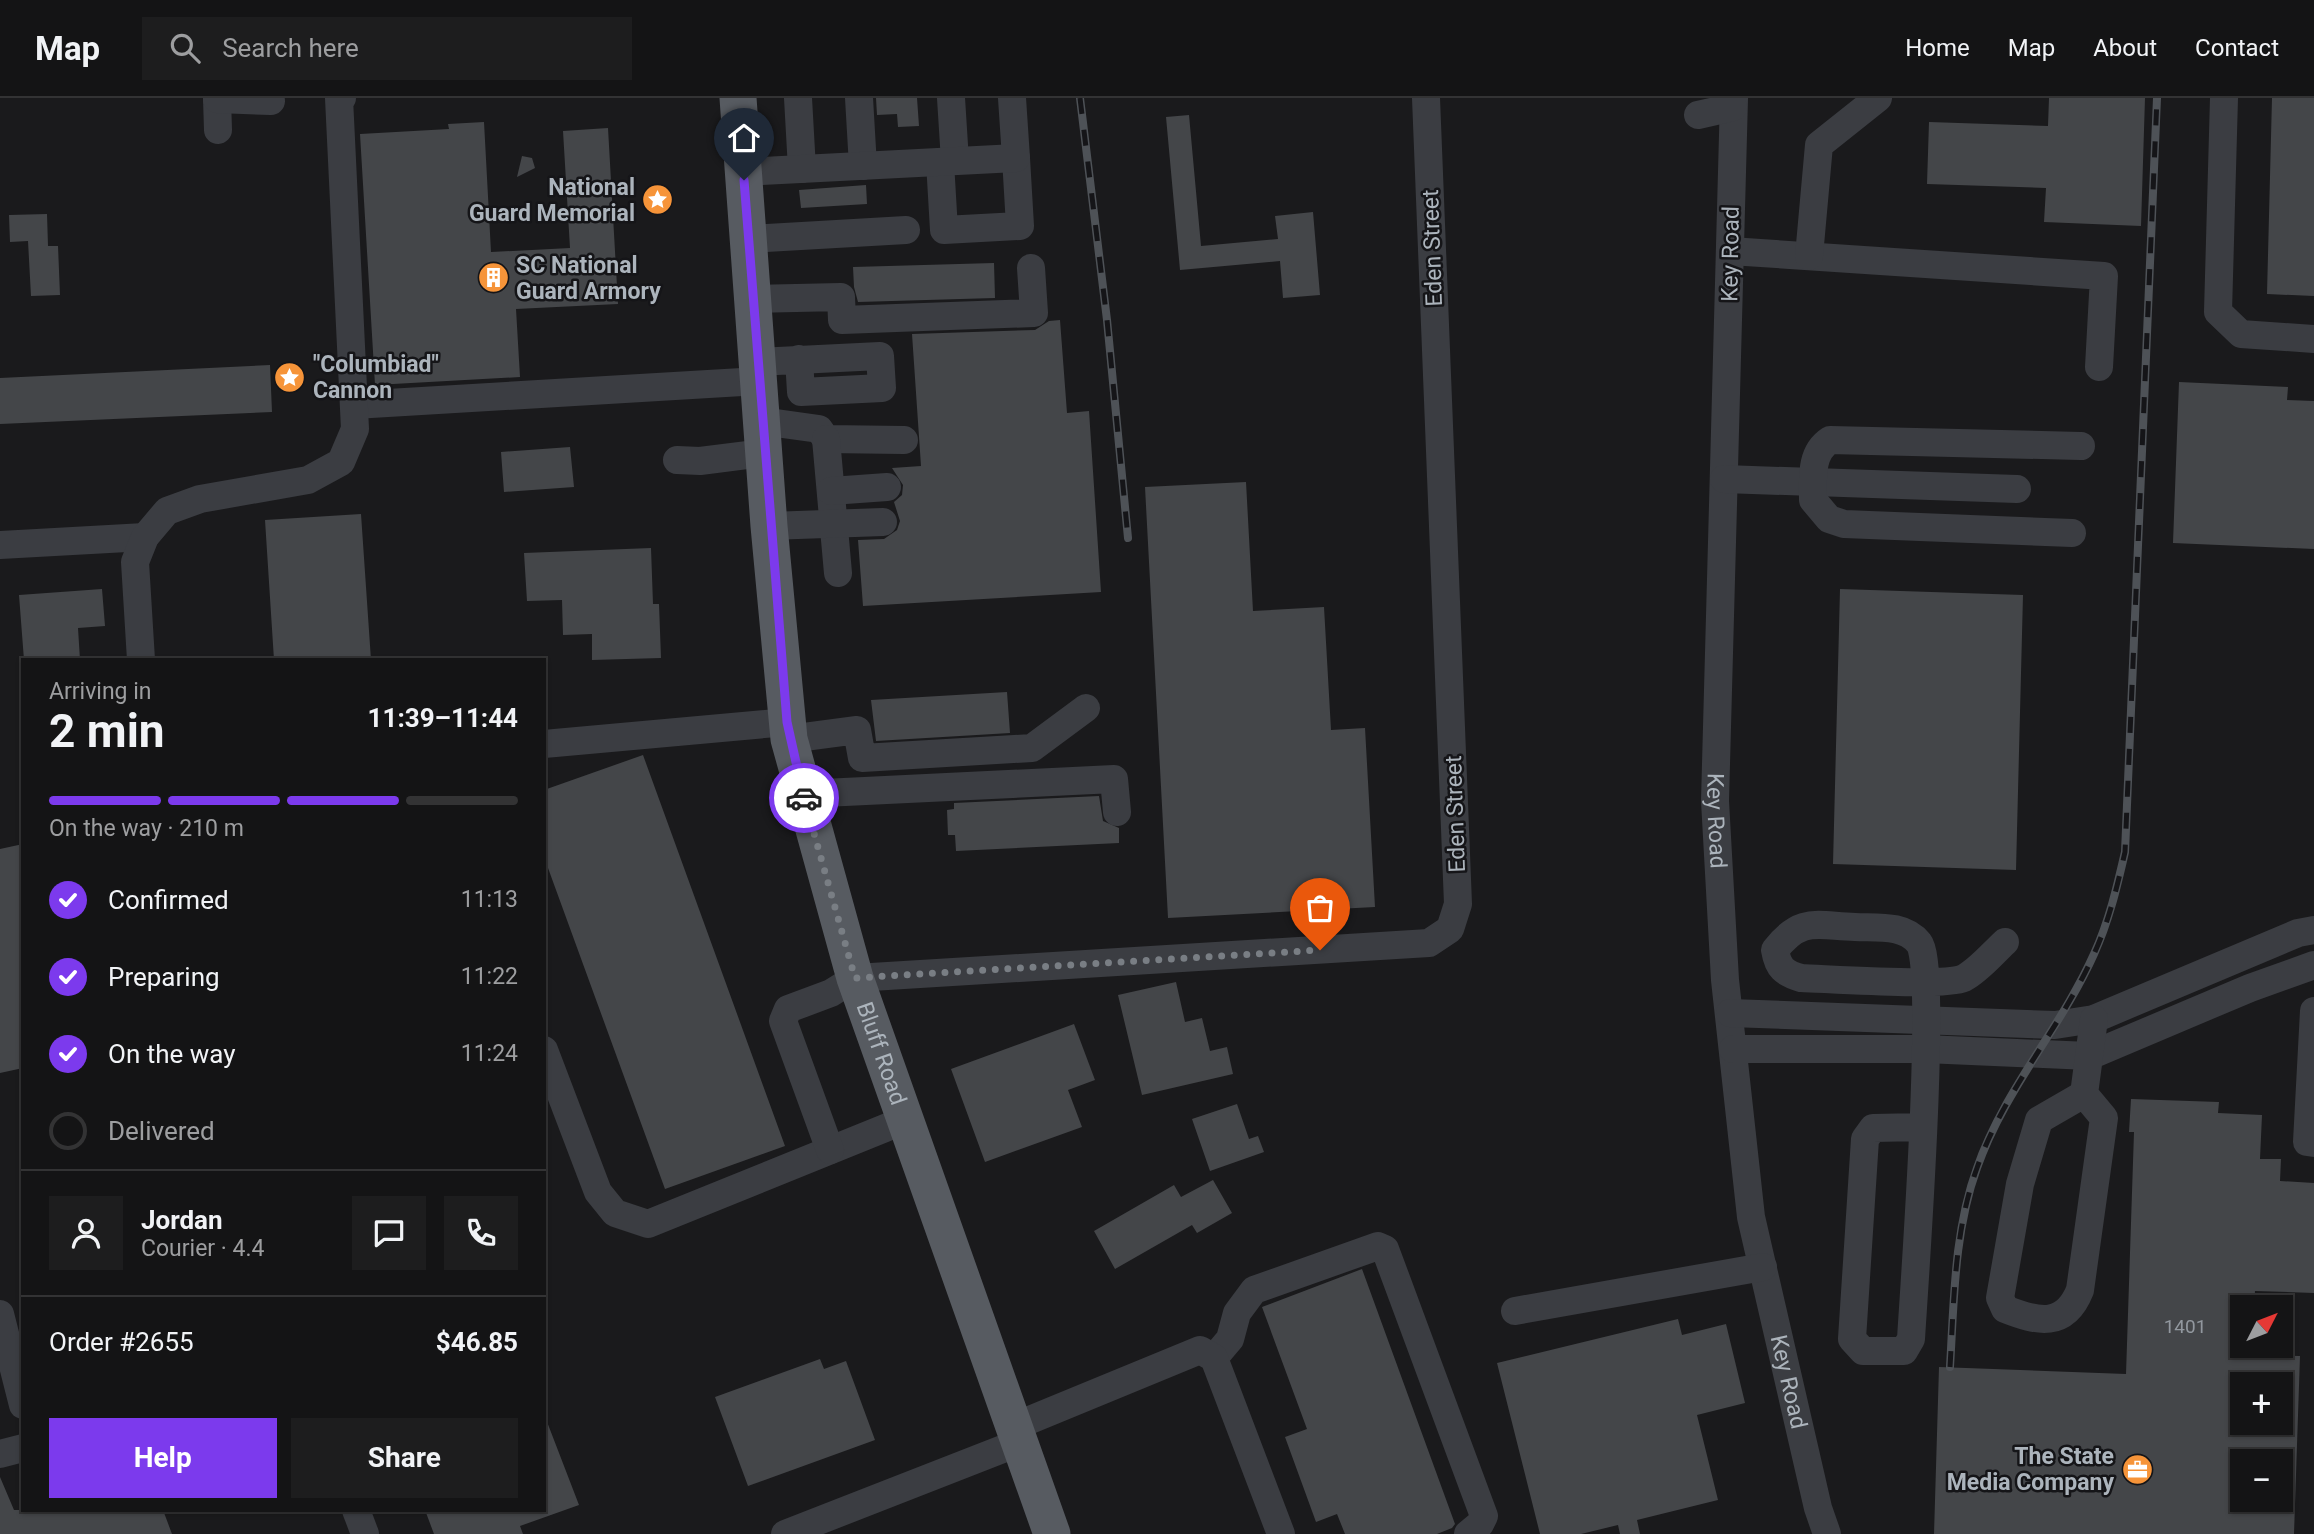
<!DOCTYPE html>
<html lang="en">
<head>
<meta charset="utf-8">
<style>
  :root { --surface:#141415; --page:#1d1d1e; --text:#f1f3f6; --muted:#9d9ea0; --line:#333334; --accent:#7c3aed }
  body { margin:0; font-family:Roboto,sans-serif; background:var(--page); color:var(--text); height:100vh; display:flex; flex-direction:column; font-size:26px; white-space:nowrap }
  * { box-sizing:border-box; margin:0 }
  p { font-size:23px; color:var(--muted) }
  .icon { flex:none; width:38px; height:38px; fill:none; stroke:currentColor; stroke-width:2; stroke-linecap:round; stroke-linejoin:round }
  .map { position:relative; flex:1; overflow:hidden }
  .drawer { position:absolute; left:21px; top:560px; width:525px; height:854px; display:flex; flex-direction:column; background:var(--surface); border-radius:0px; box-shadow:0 2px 5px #0004,0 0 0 2px var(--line) }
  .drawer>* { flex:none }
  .needle { width:46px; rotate:48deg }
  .controls { position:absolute; left:2230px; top:1197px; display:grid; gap:14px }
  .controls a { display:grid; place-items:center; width:63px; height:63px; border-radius:0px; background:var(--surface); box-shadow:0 2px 5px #0004,0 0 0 2px var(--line); font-size:35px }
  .pin { position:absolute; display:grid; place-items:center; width:60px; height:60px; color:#fff; margin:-72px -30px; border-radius:50% 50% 50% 0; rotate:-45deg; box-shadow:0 0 7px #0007 }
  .pin .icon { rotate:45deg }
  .courier { position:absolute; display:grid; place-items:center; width:70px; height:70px; margin:-35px; border:5px solid #7c3aed; border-radius:50%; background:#fff; color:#222; box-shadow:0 2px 9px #0007 }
  .headline em { font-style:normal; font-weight:700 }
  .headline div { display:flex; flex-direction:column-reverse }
  .headline { display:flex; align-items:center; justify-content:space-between; height:119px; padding:0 28px }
  h1 { font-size:46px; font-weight:700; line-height:52px }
  .bar { display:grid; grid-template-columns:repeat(4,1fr); gap:10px 7px; align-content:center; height:84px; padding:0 28px }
  .bar i { height:9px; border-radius:5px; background:var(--line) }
  .bar .selected { background:var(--accent) }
  .bar p { grid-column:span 4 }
  .line { display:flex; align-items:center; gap:18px; padding:0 28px; border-top:2px solid var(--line) }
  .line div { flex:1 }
  .round { display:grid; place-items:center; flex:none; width:74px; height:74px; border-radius:0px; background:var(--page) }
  ol { padding:0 28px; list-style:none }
  li { display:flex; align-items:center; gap:21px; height:77px }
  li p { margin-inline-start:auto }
  li .icon { padding:7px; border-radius:50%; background:var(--accent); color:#fff; stroke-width:4 }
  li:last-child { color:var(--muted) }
  li i { width:38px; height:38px; border:4px solid var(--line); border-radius:50% }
  .button { display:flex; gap:14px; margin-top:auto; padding:14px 28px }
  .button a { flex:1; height:80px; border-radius:0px; background:var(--accent); color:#fff; font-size:28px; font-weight:700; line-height:80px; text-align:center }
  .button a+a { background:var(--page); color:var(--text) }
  header { display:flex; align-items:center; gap:42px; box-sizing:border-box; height:98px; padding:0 35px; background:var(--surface); border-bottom:2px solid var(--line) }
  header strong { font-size:33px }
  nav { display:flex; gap:38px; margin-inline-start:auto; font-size:24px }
  .search { width:490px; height:63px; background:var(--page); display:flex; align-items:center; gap:18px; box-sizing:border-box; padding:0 24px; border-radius:0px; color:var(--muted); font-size:26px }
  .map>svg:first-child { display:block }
  .building { fill:#444649; fill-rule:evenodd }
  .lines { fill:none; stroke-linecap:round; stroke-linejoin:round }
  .minor { stroke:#3b3d42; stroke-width:28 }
  .major { stroke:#575b61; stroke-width:37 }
  .rail-casing { stroke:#4e5257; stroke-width:8 }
  .rail { stroke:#151518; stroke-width:5; stroke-dasharray:16; stroke-linecap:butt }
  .done { stroke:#797e84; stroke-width:7; stroke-dasharray:0 12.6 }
  .route { stroke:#7c3aed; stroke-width:9 }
  .labels { text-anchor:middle; stroke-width:5; stroke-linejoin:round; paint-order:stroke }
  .number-label { font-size:19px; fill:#92989f }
  .poi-label { font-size:23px; font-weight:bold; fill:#acb4bc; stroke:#151518; text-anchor:end }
  .street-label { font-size:23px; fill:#acb4bc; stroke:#151518 }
</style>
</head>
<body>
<header>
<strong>Map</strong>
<div class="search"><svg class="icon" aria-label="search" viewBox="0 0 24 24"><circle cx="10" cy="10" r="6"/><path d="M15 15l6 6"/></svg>Search here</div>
<nav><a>Home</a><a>Map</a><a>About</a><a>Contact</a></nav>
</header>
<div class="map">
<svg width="2314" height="1436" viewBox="0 0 2314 1436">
  <rect width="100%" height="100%" fill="#1a1a1c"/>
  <path class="building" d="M876,0H917L919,28L898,29L897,16L877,17Z
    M2049,0H2145L2141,128L2044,124L2046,90L1927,86L1929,24L2048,28Z
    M2272,0H2314V198L2267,196Z
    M1189,17L1201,148L1278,141L1275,118L1313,114L1320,197L1283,200L1280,163L1180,172L1166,19Z
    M484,24L491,154L570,150L563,33L608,30L618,206L516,211L520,279L375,287L360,36L449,31L448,26Z
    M522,58L532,60L535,70L517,79Z
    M866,87L867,106L801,110L799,92Z
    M47,116L48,148H58L60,197L31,198L28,143L10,144L9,117Z
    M994,165L995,200L858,204L854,189L853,169Z
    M1060,222L1067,315L1089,313L1101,494L863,508L858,442L884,441L897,432L900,423L894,404L902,397L903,387L892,370L921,368L912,236L1035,232L1049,223Z
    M270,267L272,314L0,326V280Z
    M2179,284L2288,289L2287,302L2314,303V451L2173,445Z
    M570,349L574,389L504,394L501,354Z
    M1246,384L1253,513L1324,509L1331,632L1365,630L1375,809L1168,820L1145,389Z
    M361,416L371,562H274L265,422Z
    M651,450L653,506H659L661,560L592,562V536L563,537L562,502L527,503L524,455Z
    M102,491L105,528L78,530L80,562H24L19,497Z
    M1840,491L2023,497L2016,772L1833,766Z
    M1007,594L1010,635L876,643L871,602Z
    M643,657L785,1048L665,1091L544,759V692Z
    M1099,698L1103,723L1119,730V745L956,753L955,737H948L947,712L954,711V705Z
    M23,746V970L0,975V751Z
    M1176,884L1185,924L1202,920L1210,953L1227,949L1233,976L1142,997L1118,897Z
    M1074,926L1095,982L1068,992L1082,1029L985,1064L951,971Z
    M2131,1001L2219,1004L2218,1015L2262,1017L2260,1061H2281L2280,1083L2314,1085V1195L2255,1193L2254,1209H2242V1248H2253V1257L2300,1258L2294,1436H1934L1939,1269L2126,1276L2134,1034H2129ZM2242,1286H2280V1325H2242ZM2242,1363H2280V1402H2242Z
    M1237,1006L1249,1041L1258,1038L1264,1054L1210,1073L1192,1021Z
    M1213,1082L1232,1115L1197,1135L1192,1127L1115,1171L1094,1133L1174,1087L1181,1099Z
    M1362,1171L1455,1426L1452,1430L1437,1436H1345L1337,1416L1316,1424L1285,1339L1307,1331L1262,1209Z
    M1678,1221L1682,1237L1726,1226L1745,1305L1697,1317L1718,1402L1637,1422L1640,1436H1620L1618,1427L1581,1436H1540L1497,1265Z
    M820,1261L824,1271L846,1263L875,1342L748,1388L715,1299Z
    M544,1316L579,1407L520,1428L523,1436H434L425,1412H544Z
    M0,1379L14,1412H163L172,1436H0Z"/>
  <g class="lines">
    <g class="minor">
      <path d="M217,0L218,32"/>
      <path d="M798,0L802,71"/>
      <path d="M859,0L863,68"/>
      <path d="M951,0L955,63"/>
      <path id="s1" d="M1734,0L1715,703L1725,882L1751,1119L1818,1410L1827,1436"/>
      <path d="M2224,0L2218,214L2241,236L2314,241"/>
      <path d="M217,1L271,3"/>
      <path d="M1698,17L1733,9"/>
      <path d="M940,64L944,132L1020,128L1016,60"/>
      <path d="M744,74L1016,60L1012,0"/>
      <path d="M749,141L906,132"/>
      <path d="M1730,153L2104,178L2099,269"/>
      <path d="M1809,158L1819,47L1878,0"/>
      <path d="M753,201L841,199L842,222L1034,215L1031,170"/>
      <path d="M758,264L880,258L882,290L801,294L799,261"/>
      <path d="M354,307L759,283"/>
      <path d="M762,323L819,331L826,341L904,342"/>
      <path d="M826,341L838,475"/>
      <path d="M677,362L700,363L764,355"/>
      <path d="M1724,381L2017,391"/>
      <path d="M831,393L887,389"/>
      <path d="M769,428L883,424"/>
      <path d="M2072,435L1844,426L1829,421L1813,402C1813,380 1810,355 1830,342L2081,348"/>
      <path d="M0,447L145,439"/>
      <path d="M141,562L135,464L145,439L167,413L200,401L308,382L341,364L355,331L339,0H342"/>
      <path d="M789,641L857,632L862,660L1032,650L1086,610"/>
      <path d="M544,646L787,624"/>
      <path d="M803,696L1114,681L1117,714"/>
      <path d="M2314,913L2307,1044L2314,1045"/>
      <path d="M1730,915L2055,927L2094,921L2298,835L2314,832"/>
      <path d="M1733,951H1925L2089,958L2250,890L2314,867"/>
      <path d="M544,952L598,1094L615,1115L648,1126L905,1022"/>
      <path d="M2084,996L2039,1022L2020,1086L2000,1200L2005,1211C2038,1224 2065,1230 2080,1192L2104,1020L2084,996L2094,921"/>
      <path d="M1923,1029L1873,1030L1865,1041L1852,1241L1863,1253H1904L1911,1241C1914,1190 1938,868 1919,845C1904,826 1877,830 1855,829C1817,828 1801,818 1775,852C1778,870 1784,875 1801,880C1831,881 1944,889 1964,880C1979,872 1992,856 2005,844"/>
      <path d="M830,1052L783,923L788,911L831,895L855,880L1429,845L1450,831L1458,806L1426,0"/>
      <path d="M1515,1213L1763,1169"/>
      <path d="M0,1216L23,1307"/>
      <path d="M1214,1260L1230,1241L1237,1215L1254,1192L1378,1148L1385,1151L1484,1418L1480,1426L1468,1436"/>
      <path d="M1013,1329L1200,1252L1214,1260L1281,1436"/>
      <path d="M0,1356L23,1350"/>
      <path d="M356,1412L365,1436"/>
      <path d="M785,1436L1018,1345"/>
    </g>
    <path class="major" id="s2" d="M738,0L769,428L789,641L855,880L1052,1436"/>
    <defs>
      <path id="rail" d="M1080,0L1107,222L1128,440
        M1950,1269C1954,1203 1954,1133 1977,1070C2004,992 2061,930 2094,856C2109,823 2117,789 2125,754L2157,0"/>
    </defs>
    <use href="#rail" class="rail-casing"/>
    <use href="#rail" class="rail"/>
  </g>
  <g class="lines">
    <path class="done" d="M804,700L855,880L1320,852"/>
    <path class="route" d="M744,82L787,624L804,700"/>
  </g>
  <defs>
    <symbol id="sight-disc" viewBox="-11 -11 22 22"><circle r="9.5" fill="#f69439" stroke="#151518"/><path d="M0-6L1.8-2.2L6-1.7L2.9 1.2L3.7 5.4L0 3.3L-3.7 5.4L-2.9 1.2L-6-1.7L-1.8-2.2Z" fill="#fff"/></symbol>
    <symbol id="building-disc" viewBox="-11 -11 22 22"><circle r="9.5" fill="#f69439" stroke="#151518"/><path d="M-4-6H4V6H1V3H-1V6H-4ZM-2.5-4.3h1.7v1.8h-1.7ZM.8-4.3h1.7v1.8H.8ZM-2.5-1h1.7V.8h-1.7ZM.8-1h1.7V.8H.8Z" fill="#fff"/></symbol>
    <symbol id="office-disc" viewBox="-11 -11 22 22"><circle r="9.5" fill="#f69439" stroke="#151518"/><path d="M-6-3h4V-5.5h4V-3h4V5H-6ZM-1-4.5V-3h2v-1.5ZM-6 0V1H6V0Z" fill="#fff"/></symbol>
  </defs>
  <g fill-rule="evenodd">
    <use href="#sight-disc" x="640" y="84" width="35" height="35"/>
    <use href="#building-disc" x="476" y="162" width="35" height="35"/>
    <use href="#sight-disc" x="272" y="262" width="35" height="35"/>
    <use href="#office-disc" x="2120" y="1354" width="35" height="35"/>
  </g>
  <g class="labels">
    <g class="number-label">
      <text x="2185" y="1235">1401</text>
    </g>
    <g class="poi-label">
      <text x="635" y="97">National<tspan x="635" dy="26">Guard Memorial</tspan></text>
      <text x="516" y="175" text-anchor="start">SC National<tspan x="516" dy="26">Guard Armory</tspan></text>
      <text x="313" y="274" text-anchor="start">"Columbiad"<tspan x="313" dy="26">Cannon</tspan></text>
      <text x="2114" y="1366">The State<tspan x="2114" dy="26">Media Company</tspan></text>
    </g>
    <g class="street-label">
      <text transform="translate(1432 150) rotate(-92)" y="8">Eden Street</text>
      <text transform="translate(1730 156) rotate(-89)" y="8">Key Road</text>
      <text transform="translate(1455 716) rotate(-92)" y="8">Eden Street</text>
      <text dy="8" stroke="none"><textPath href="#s1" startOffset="723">Key Road</textPath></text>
      <text dy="8" stroke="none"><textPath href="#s2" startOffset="971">Bluff Road</textPath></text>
      <text dy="8" stroke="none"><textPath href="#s1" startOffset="1290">Key Road</textPath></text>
    </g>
  </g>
</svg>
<div class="controls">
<a><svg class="needle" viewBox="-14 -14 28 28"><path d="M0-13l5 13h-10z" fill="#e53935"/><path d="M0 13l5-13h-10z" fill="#9d9ea0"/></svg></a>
<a>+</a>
<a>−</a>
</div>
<div class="pin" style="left:1320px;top:852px;background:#ea580c"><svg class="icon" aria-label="bag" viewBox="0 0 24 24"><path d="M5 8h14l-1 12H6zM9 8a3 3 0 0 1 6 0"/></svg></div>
<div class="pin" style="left:744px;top:82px;background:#1f2937"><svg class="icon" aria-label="home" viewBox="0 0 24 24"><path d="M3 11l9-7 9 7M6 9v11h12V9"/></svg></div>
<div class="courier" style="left:804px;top:700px"><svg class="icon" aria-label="car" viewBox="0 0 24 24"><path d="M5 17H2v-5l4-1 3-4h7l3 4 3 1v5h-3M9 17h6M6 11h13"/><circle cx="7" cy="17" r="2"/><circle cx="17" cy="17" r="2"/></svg></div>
<section class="drawer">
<div class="headline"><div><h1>2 min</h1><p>Arriving in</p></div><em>11:39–11:44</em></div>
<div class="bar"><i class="selected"></i><i class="selected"></i><i class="selected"></i><i></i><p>On the way · 210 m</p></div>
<ol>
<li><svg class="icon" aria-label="check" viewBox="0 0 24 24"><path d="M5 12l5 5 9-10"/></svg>Confirmed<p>11:13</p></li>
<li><svg class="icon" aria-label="check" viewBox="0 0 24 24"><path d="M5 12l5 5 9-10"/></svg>Preparing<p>11:22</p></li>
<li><svg class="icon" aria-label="check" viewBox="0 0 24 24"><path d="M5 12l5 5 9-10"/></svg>On the way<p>11:24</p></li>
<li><i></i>Delivered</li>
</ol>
<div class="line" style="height:126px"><a class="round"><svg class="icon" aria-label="person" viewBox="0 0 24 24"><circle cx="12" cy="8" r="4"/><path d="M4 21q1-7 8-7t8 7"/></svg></a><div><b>Jordan</b><p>Courier · 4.4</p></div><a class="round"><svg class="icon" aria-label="chat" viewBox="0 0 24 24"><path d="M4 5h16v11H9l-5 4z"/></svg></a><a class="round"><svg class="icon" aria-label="phone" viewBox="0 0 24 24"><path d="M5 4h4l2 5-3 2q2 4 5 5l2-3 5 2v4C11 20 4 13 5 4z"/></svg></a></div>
<div class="line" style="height:91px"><div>Order #2655</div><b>$46.85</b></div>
<div class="button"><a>Help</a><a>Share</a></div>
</section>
</div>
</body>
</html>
